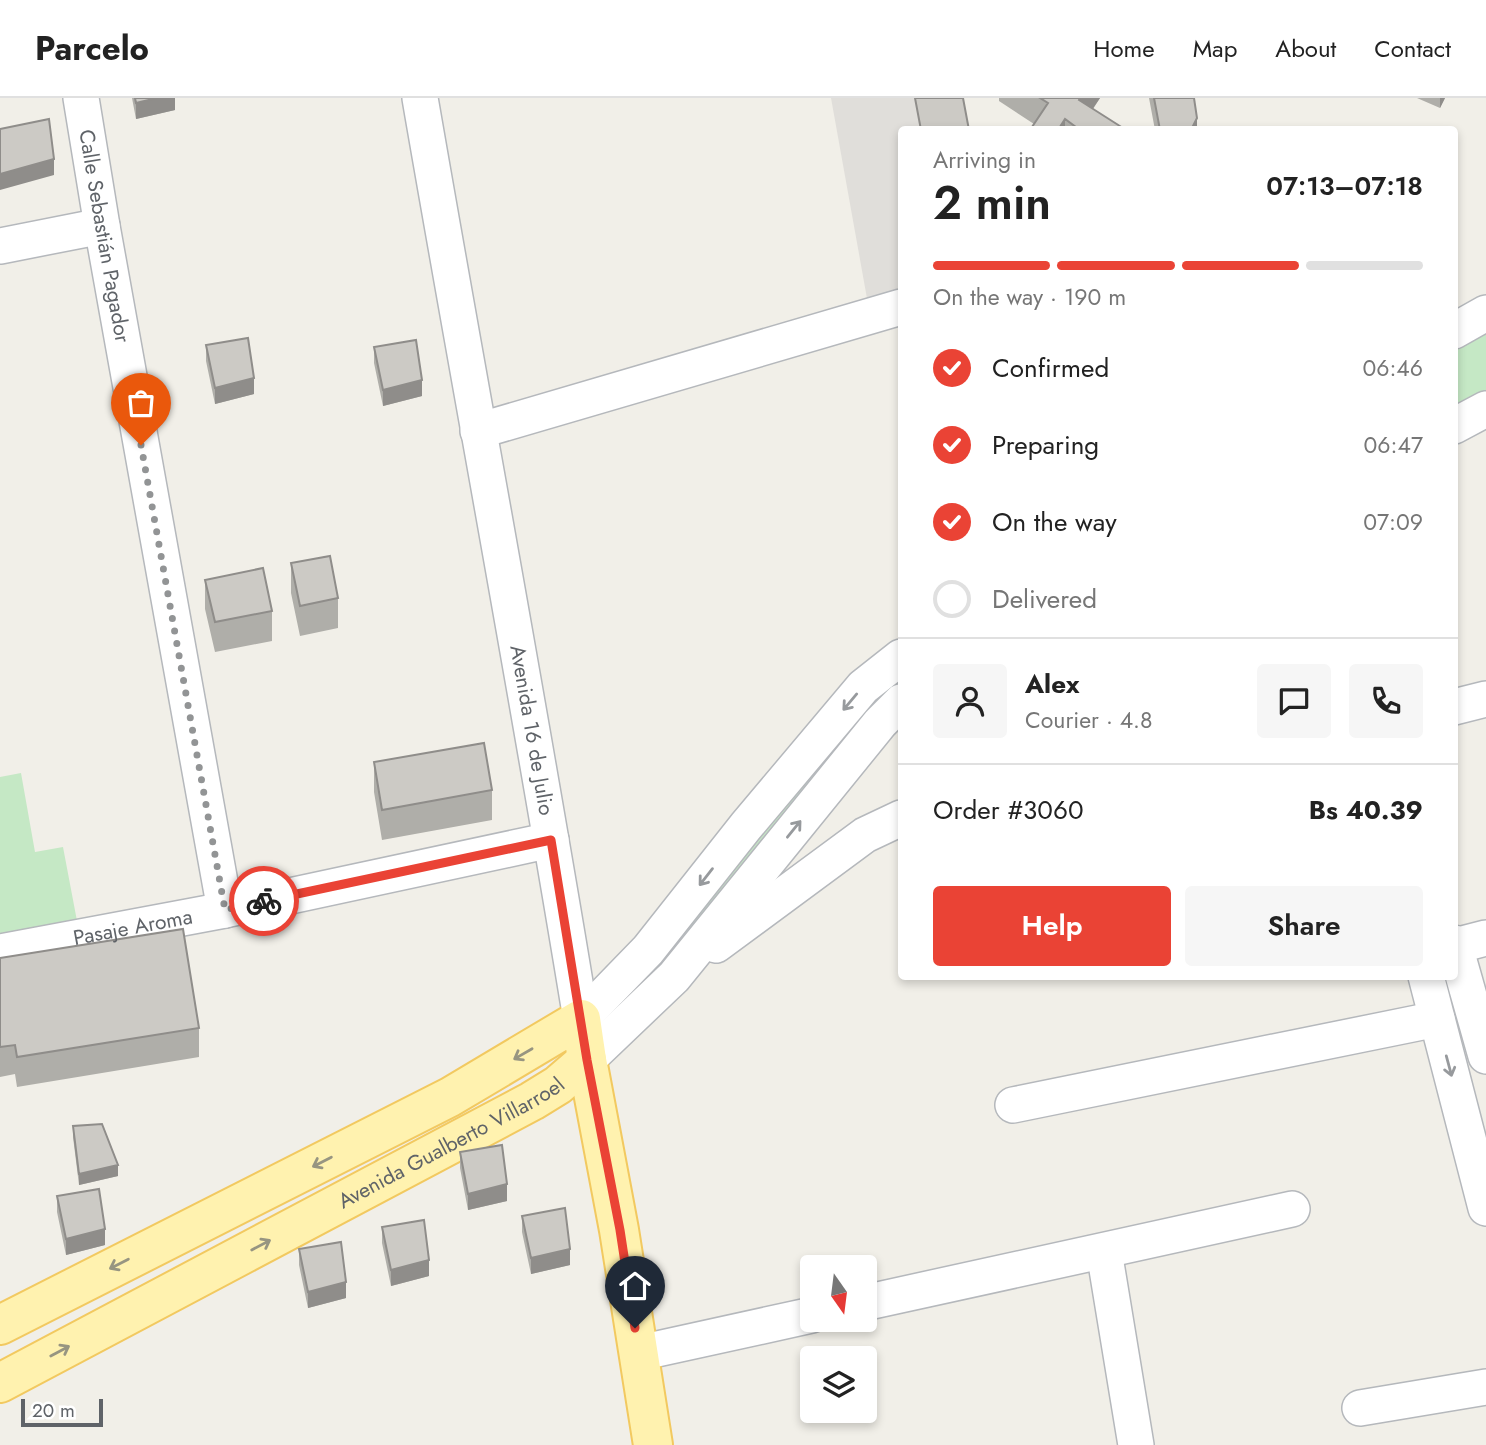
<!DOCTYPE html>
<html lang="en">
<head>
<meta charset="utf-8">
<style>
  :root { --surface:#fff; --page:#f6f6f6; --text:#222; --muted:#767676; --line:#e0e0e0; --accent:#ea4335 }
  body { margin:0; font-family:Jost,sans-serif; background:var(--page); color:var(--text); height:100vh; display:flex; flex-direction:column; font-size:26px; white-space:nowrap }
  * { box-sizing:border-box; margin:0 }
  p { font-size:23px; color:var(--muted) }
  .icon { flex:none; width:38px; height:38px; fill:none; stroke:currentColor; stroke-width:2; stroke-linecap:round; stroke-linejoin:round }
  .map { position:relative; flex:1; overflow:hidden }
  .side { position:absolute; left:898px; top:28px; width:560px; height:854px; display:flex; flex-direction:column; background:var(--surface); border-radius:7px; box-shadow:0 4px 10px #0003 }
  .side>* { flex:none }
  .needle { width:46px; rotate:166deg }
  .buttons { position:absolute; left:800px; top:1157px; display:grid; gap:14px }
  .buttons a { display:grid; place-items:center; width:77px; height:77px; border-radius:7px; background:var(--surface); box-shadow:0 4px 10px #0003; font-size:35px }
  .scale { position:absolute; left:21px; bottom:18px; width:82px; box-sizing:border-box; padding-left:7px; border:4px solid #5f6368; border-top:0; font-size:19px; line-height:24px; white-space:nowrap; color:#5f6368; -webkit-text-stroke:5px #fff; paint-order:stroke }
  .pin { position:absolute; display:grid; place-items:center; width:60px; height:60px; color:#fff; margin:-72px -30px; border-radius:50% 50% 50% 0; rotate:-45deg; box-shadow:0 0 7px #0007 }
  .pin .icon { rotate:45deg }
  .courier { position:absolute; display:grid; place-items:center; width:70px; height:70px; margin:-35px; border:5px solid #ea4335; border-radius:50%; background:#fff; color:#222; box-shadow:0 2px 9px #0007 }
  .headline em { font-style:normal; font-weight:600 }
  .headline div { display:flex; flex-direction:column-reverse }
  .headline { display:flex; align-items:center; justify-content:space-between; height:119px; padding:0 35px }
  h1 { font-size:46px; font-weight:600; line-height:52px }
  .bar { display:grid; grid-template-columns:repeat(4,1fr); gap:10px 7px; align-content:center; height:84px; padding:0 35px }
  .bar i { height:9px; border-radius:5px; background:var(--line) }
  .bar .active { background:var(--accent) }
  .bar p { grid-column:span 4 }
  .line { display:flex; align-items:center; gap:18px; padding:0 35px; border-top:2px solid var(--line) }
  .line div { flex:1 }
  .round { display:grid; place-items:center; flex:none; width:74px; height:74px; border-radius:7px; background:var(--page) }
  ol { padding:0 35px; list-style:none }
  li { display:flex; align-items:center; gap:21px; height:77px }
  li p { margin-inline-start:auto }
  li .icon { padding:7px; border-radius:50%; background:var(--accent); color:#fff; stroke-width:4 }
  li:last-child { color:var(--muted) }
  li i { width:38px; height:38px; border:4px solid var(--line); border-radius:50% }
  .action { display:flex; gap:14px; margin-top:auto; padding:14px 35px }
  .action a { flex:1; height:80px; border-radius:7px; background:var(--accent); color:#fff; font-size:28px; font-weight:600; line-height:80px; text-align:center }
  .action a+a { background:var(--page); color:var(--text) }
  header { display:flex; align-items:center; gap:42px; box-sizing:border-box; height:98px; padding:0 35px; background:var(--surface); border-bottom:2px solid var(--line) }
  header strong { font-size:33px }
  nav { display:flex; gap:38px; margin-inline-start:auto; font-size:24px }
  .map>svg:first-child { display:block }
  .industrial { fill:#e0deda }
  .green { fill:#c5e8c5 }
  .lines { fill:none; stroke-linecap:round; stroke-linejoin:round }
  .minor-casing { stroke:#b5b8bc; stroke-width:38 }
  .major-casing { stroke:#f2c960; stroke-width:42 }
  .minor { stroke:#fff; stroke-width:35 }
  .major { stroke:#fff2af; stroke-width:38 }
  .wall { fill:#afaea9 }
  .shaded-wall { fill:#8f8d8a }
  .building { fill:#cccac5; stroke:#8f8d8a; stroke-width:2 }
  .oneway { stroke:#979a9d }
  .oneway2 { stroke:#979581 }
  .done { stroke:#929495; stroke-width:7; stroke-dasharray:0 12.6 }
  .route { stroke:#ea4335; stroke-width:9 }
  .labels { text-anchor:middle; stroke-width:6; stroke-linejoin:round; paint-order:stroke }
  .street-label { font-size:21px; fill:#5f6368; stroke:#fff }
</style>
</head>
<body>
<header>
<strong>Parcelo</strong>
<nav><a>Home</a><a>Map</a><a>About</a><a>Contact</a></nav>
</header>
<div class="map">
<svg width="1486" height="1347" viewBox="0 0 1486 1347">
  <rect width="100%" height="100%" fill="#f1efe8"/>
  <path class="industrial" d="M831,0H962L968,31L901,32V196L868,206Z"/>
  <path class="green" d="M1486,230V294L1454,311V248Z
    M901,576V590L671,864L664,856L859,610Z
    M21,675L35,754L63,749L77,823L0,837V679Z"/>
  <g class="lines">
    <defs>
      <g id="minor">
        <path id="s1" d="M81,0L102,128L225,812"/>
        <path id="s2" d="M420,0C473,307 531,614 581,921"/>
        <path d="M0,148L102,128"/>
        <path d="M1454,233L1486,215"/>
        <path d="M1454,328L1486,311"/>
        <path d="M478,333L901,209"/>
        <path d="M1454,609L1486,601"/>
        <path d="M1454,845L1486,958"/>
        <path d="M716,847L865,737L901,720"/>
        <path d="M1455,848L1486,840"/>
        <path id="s3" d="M0,854L225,812L551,742"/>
        <path d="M1426,878L1486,1110"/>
        <path d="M581,921L648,852L746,728L863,589L901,559"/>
        <path d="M587,962L674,879L880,625L901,604"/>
        <path d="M1013,1007L1437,921"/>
        <path d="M1104,1153L1136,1347"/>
        <path d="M864,1205L1292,1111"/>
        <path d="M639,1255L812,1217"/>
        <path d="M1360,1310L1486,1289"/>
      </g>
      <g id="major">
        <path d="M0,1227L450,999L581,921L587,962L619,1132L653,1347"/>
        <path id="s4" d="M0,1285L532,1003L558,987L587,962"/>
      </g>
    </defs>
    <use href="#minor" class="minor-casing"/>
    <use href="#major" class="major-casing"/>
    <use href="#minor" class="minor"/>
    <use href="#major" class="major"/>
  </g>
  <path class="wall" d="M132,0H175V12L136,21Z
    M999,0H1100L1093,11L1123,32H1030L1034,26L999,3Z
    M1149,0H1194L1197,32H1155Z
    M1417,0H1445L1440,10Z
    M206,247L254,296L215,306L206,263Z
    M374,249L422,298L383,308L374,265Z
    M291,465L338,500V530L300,538L291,495Z
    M205,482L272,513V543L215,554L205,511Z
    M374,664L492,692V722L382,742L374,694Z
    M0,860L199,930V959L17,989L15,976L0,979Z
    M73,1028L118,1078L79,1087L73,1039Z
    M460,1054L507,1103L468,1112L460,1070Z
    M57,1098L105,1147L66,1157L57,1114Z
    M522,1118L570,1167L531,1176L522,1134Z
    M382,1129L429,1178L391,1188L382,1145Z
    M299,1151L346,1200L308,1210L299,1167Z"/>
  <path class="shaded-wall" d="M157,0H175V12L136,21V5Z
    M1080,0H1100L1079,31V2Z
    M1440,0H1445L1440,10Z
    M1197,20V32H1191Z
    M1065,21V32H1058Z
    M54,61V77L0,92V76Z
    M254,280V296L215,306V290Z
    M422,282V298L383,308V292Z
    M118,1067V1078L79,1087V1076Z
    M507,1086V1103L468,1112V1096Z
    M105,1131V1147L66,1157V1141Z
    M570,1151V1167L531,1176V1160Z
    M429,1162V1178L391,1188V1172Z
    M346,1184V1200L308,1210V1194Z"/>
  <path class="building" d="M135,0H157L136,5Z
    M915,0H963L969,32H921Z
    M1040,0H1080L1079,2L1123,30L1122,32H1080L1065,21L1058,32H1030L1048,5Z
    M1154,0H1194L1197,20L1191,32H1160Z
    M49,21L54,61L0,76V31Z
    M248,240L254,280L215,290L206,247Z
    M416,242L422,282L383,292L374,249Z
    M330,458L338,500L300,508L291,465Z
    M263,470L272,513L215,524L205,482Z
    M484,645L492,692L382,712L374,664Z
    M183,831L199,930L17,959L15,947L0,949V860Z
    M102,1026L118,1067L79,1076L73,1028Z
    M502,1047L507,1086L468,1096L460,1054Z
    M99,1091L105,1131L66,1141L57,1098Z
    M565,1110L570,1151L531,1160L522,1118Z
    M424,1122L429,1162L391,1172L382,1129Z
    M341,1144L346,1184L308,1194L299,1151Z"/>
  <defs><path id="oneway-shaft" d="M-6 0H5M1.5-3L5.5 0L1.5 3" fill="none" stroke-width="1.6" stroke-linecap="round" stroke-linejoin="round" transform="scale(1.75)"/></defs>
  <g class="oneway">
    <use href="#oneway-shaft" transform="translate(850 604) rotate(130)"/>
    <use href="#oneway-shaft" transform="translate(794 731) rotate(-51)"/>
    <use href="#oneway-shaft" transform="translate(706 779) rotate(128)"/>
    <use href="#oneway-shaft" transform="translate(1449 968) rotate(75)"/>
  </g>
  <g class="oneway2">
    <use href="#oneway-shaft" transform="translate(523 956) rotate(150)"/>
    <use href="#oneway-shaft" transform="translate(322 1064) rotate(153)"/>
    <use href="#oneway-shaft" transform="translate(261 1147) rotate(-28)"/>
    <use href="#oneway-shaft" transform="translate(119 1166) rotate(153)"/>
    <use href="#oneway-shaft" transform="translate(60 1253) rotate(-28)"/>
  </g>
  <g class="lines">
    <path class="done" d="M141,347L225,812L264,803"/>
    <path class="route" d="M264,803L551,742L587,962L620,1132L635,1230"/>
  </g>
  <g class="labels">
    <g class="street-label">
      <text dy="7" stroke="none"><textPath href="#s1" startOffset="140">Calle Sebastián Pagador</textPath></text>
      <text dy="7" stroke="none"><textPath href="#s2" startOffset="642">Avenida 16 de Julio</textPath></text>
      <text dy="7" stroke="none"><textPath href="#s3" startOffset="135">Pasaje Aroma</textPath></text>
      <text dy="7" stroke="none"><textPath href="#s4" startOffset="511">Avenida Gualberto Villarroel</textPath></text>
    </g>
  </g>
</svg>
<div class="buttons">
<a><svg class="needle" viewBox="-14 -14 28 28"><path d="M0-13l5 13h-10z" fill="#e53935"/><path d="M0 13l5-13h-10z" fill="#767676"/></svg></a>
<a><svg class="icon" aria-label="layers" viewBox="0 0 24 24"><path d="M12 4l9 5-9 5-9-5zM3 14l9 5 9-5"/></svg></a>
</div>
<div class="scale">20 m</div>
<div class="pin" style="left:141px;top:347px;background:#ea580c"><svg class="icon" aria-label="bag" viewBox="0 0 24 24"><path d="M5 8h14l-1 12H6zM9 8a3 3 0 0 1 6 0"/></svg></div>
<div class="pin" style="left:635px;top:1230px;background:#1f2937"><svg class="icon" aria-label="home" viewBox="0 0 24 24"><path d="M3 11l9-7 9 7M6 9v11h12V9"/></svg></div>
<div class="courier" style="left:264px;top:803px"><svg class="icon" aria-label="bike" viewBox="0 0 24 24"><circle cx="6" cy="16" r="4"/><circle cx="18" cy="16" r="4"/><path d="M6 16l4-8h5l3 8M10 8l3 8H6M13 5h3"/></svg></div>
<section class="side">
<div class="headline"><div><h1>2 min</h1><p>Arriving in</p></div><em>07:13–07:18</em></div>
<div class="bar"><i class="active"></i><i class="active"></i><i class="active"></i><i></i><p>On the way · 190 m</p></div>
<ol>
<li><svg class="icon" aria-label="check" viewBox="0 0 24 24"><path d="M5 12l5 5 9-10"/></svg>Confirmed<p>06:46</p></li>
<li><svg class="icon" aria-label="check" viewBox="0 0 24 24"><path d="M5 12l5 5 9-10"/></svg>Preparing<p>06:47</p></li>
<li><svg class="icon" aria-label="check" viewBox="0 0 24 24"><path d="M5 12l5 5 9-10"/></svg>On the way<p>07:09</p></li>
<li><i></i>Delivered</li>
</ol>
<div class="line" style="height:126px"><a class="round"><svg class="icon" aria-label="person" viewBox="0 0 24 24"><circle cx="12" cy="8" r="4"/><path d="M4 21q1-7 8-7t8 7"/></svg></a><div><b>Alex</b><p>Courier · 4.8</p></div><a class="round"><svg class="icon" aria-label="chat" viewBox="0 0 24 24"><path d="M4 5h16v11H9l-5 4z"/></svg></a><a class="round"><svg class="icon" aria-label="phone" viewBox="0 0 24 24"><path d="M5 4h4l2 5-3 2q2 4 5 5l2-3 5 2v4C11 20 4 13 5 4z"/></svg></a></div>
<div class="line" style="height:91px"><div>Order #3060</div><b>Bs 40.39</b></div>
<div class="action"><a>Help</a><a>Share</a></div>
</section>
</div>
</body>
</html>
